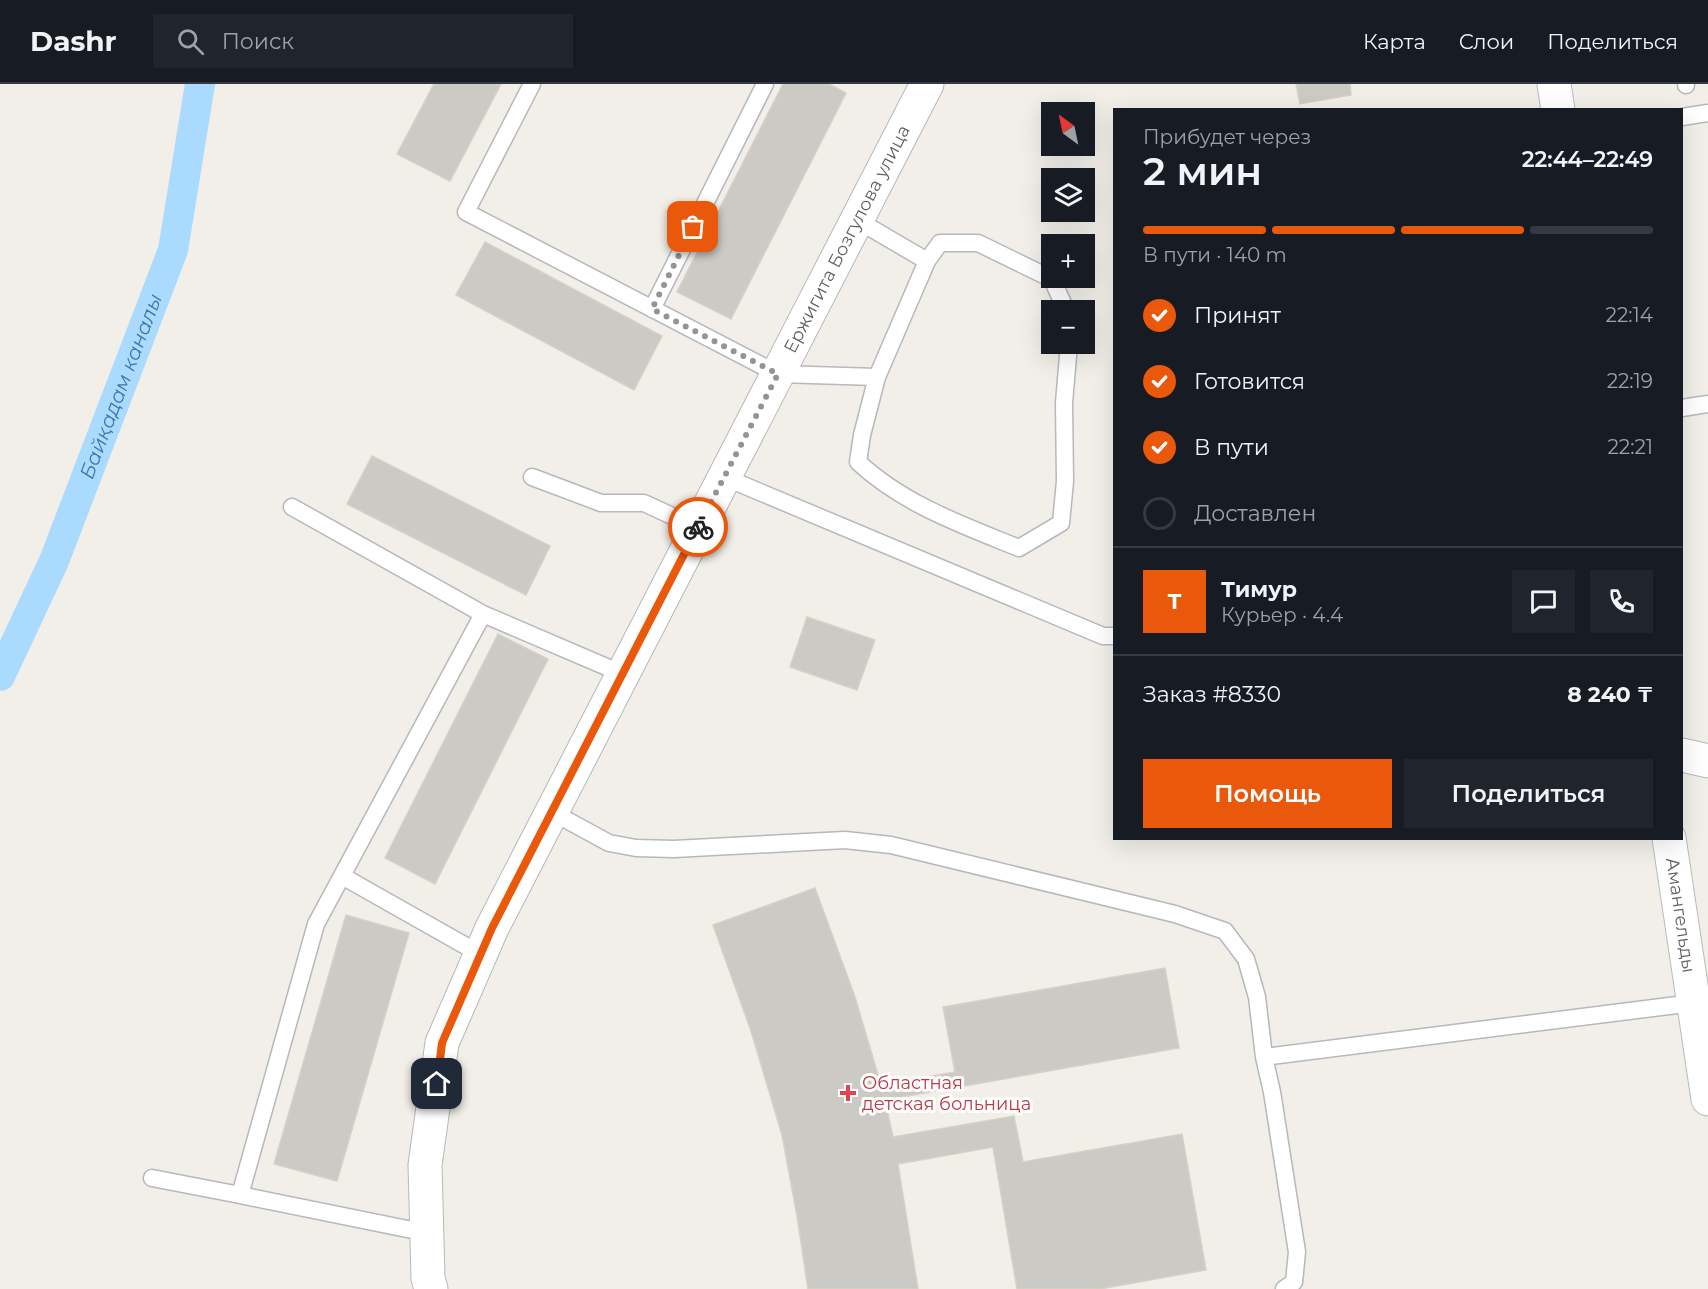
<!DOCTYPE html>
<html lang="ru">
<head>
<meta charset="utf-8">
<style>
  :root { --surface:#171b24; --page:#20242c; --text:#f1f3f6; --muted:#9ea1a6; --line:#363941; --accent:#ea580c }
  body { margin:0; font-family:Montserrat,sans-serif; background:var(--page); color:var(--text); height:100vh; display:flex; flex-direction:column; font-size:22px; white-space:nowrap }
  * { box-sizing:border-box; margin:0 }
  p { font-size:20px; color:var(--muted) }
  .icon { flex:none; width:33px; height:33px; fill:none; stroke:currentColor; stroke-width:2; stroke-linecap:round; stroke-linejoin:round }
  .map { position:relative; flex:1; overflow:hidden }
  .side { position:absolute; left:1113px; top:24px; width:570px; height:732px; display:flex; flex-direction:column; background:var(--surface); border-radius:0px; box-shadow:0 6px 24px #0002 }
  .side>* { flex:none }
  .needle { width:39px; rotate:327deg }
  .tools { position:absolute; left:1041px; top:18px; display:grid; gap:12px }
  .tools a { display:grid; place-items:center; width:54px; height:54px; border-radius:0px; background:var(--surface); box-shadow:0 6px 24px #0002; font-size:30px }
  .pin { position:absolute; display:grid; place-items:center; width:51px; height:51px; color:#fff; margin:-26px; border-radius:12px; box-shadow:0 3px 9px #0006 }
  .courier { position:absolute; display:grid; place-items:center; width:60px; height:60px; margin:-30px; border:4px solid #ea580c; border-radius:50%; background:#fff; color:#222; box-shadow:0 2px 8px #0007 }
  .overview em { font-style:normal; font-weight:600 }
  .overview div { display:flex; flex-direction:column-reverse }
  .overview { display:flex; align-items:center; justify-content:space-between; height:102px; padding:0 30px }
  h1 { font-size:39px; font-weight:600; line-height:45px }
  .bar { display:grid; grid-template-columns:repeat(4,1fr); gap:9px 6px; align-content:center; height:72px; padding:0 30px }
  .bar i { height:8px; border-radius:4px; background:var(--line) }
  .bar .active { background:var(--accent) }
  .bar p { grid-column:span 4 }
  .line { display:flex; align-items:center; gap:15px; padding:0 30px; border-top:2px solid var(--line) }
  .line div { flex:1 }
  .round { display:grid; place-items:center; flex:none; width:63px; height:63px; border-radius:0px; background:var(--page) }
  ol { padding:0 30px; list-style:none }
  li { display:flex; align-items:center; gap:18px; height:66px }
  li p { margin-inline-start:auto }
  li .icon { padding:6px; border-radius:50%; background:var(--accent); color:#fff; stroke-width:4 }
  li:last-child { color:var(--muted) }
  li i { width:33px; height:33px; border:3px solid var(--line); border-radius:50% }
  .cta { display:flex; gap:12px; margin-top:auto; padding:12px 30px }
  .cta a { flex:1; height:69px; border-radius:0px; background:var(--accent); color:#fff; font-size:24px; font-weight:600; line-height:69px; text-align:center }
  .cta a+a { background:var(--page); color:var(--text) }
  header { display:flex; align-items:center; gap:36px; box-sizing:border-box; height:84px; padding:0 30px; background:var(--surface); border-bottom:2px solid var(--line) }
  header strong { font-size:28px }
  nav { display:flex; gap:33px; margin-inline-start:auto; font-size:21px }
  .search { width:420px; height:54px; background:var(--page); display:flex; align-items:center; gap:15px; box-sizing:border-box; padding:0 21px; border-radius:0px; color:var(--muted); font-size:22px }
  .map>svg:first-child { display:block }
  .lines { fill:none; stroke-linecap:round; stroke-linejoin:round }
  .canal { stroke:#aadbff; stroke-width:30 }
  .building { fill:#cccac5; stroke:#d6d1c6; stroke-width:1.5 }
  .service-casing { stroke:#b5b8bc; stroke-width:19 }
  .minor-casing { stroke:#b5b8bc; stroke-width:35 }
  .secondary-casing { stroke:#b6babf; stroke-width:35 }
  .service { stroke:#fff; stroke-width:16 }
  .minor { stroke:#fff; stroke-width:33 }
  .secondary { stroke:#fff; stroke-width:33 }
  .done { stroke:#929495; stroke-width:6; stroke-dasharray:0 10.8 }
  .route { stroke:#ea580c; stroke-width:8 }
  .health-dot { fill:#e0444e; stroke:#fff; stroke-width:2 }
  .labels { text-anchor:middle; stroke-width:6; stroke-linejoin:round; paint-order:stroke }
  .street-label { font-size:18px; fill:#5f6368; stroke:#fff }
  .health-label { font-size:18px; fill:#be3a42; stroke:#fff; text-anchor:start }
  .water-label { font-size:20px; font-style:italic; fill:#4176ab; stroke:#fff }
</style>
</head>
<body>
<header>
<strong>Dashr</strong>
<div class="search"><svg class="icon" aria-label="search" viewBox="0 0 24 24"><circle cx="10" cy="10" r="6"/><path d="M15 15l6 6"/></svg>Поиск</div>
<nav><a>Карта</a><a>Слои</a><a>Поделиться</a></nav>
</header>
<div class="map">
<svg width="1708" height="1205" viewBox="0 0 1708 1205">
  <rect width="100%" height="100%" fill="#f1efe8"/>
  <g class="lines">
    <path class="canal" id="s1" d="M0,592L54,477L173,166L200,0"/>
  </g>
  <path class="building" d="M434,0H501L450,97L397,70Z
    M783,0H829L846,9L731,235L677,208Z
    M1296,0H1350L1351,11L1300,20Z
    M485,158L662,252L634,306L456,211Z
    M372,372L550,462L526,511L347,420Z
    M807,533L875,556L857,606L790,583Z
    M498,550L548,575L435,800L385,774Z
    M815,804L855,913L881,1001L955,988L943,923L1165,884L1179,964L885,1016L893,1053L1014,1032L1023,1078L1182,1050L1206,1186L1100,1205H1017L993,1063L898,1080L918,1205H808L797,1132L782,1051L751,947L713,841Z
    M346,831L409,849L337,1097L274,1080Z"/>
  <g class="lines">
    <defs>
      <path id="service" d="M532,0L466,128L778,290L877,293L927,177L940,159H978L1052,195L1066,226
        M1686,0V1
        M1682,33L1708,29
        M857,136L927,177
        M652,225L765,0
        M877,293L862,351L858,378C903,420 962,441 1019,464L1061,439L1065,397L1064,319L1069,260
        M1682,324L1708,320
        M532,393L601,419H644L698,444
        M724,393L1103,552H1114
        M292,423L483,530L623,590
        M552,728L609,759L636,764L674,765L845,756L891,761L1175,830L1225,847L1246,875L1257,913L1264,973
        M342,792L480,870
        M152,1094L240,1111
        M427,1149L240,1111L316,840L483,530
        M1284,1205L1294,1198L1297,1168L1272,1008L1264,973L1693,919"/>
      <g id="minor">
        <path d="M1682,671L1708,677"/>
        <path id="s2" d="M431,1205L428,1194L425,1081L442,959L492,844L927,0"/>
      </g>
      <g id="secondary">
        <path d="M1554,0L1558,26"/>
        <path id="s3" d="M1669,754L1708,1015"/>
      </g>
    </defs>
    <use href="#service" class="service-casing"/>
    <use href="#minor" class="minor-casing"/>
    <use href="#secondary" class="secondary-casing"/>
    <use href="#service" class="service"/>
    <use href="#minor" class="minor"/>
    <use href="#secondary" class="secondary"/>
  </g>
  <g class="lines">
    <path class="done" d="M693,143L652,225L778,290L698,443"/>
    <path class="route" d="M437,1000L442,959L492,844L698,443"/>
  </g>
  <path class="health-dot" d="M845 1000h6v6h6v6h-6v6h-6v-6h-6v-6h6z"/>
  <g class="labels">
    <g class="street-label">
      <text dy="6" stroke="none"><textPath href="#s2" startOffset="1148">Ержигита Бозгулова улица</textPath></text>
      <text dy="6" stroke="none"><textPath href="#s3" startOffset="78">Амангельды</textPath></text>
    </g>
    <g class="health-label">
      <text x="862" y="1005">Областная<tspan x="862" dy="21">детская больница</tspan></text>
    </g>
    <g class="water-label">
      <text dy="7" stroke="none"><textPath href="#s1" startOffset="314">Байқадам каналы</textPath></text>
    </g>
  </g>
</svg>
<div class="tools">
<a><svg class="needle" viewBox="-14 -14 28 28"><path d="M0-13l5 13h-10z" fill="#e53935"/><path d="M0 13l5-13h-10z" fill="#9ea1a6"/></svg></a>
<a><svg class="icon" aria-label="layers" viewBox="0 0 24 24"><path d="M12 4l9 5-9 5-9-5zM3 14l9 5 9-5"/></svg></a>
<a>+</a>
<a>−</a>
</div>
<div class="pin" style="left:693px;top:143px;background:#ea580c"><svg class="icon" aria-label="bag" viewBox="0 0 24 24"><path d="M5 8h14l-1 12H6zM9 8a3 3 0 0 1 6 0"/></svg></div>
<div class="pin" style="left:437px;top:1000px;background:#1f2937"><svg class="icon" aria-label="home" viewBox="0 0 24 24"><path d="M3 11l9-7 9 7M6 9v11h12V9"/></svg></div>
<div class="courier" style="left:698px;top:443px"><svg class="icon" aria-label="bike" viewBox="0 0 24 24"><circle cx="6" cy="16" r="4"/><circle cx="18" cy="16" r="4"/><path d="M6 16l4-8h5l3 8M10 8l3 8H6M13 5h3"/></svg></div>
<section class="side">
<div class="overview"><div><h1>2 мин</h1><p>Прибудет через</p></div><em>22:44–22:49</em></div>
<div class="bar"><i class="active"></i><i class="active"></i><i class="active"></i><i></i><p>В пути · 140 m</p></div>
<ol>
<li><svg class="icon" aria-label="check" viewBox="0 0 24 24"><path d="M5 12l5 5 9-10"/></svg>Принят<p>22:14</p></li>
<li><svg class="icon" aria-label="check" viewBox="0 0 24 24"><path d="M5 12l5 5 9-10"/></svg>Готовится<p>22:19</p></li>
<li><svg class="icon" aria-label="check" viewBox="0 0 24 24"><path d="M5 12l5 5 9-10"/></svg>В пути<p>22:21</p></li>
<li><i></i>Доставлен</li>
</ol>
<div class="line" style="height:108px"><b class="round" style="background:var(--accent);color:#fff">Т</b><div><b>Тимур</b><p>Курьер · 4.4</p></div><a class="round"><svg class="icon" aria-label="chat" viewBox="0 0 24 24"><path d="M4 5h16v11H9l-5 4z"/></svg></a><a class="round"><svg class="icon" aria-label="phone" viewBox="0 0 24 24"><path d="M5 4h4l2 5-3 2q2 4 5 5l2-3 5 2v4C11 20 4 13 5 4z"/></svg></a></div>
<div class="line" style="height:78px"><div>Заказ #8330</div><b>8 240 ₸</b></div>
<div class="cta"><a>Помощь</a><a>Поделиться</a></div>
</section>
</div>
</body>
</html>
